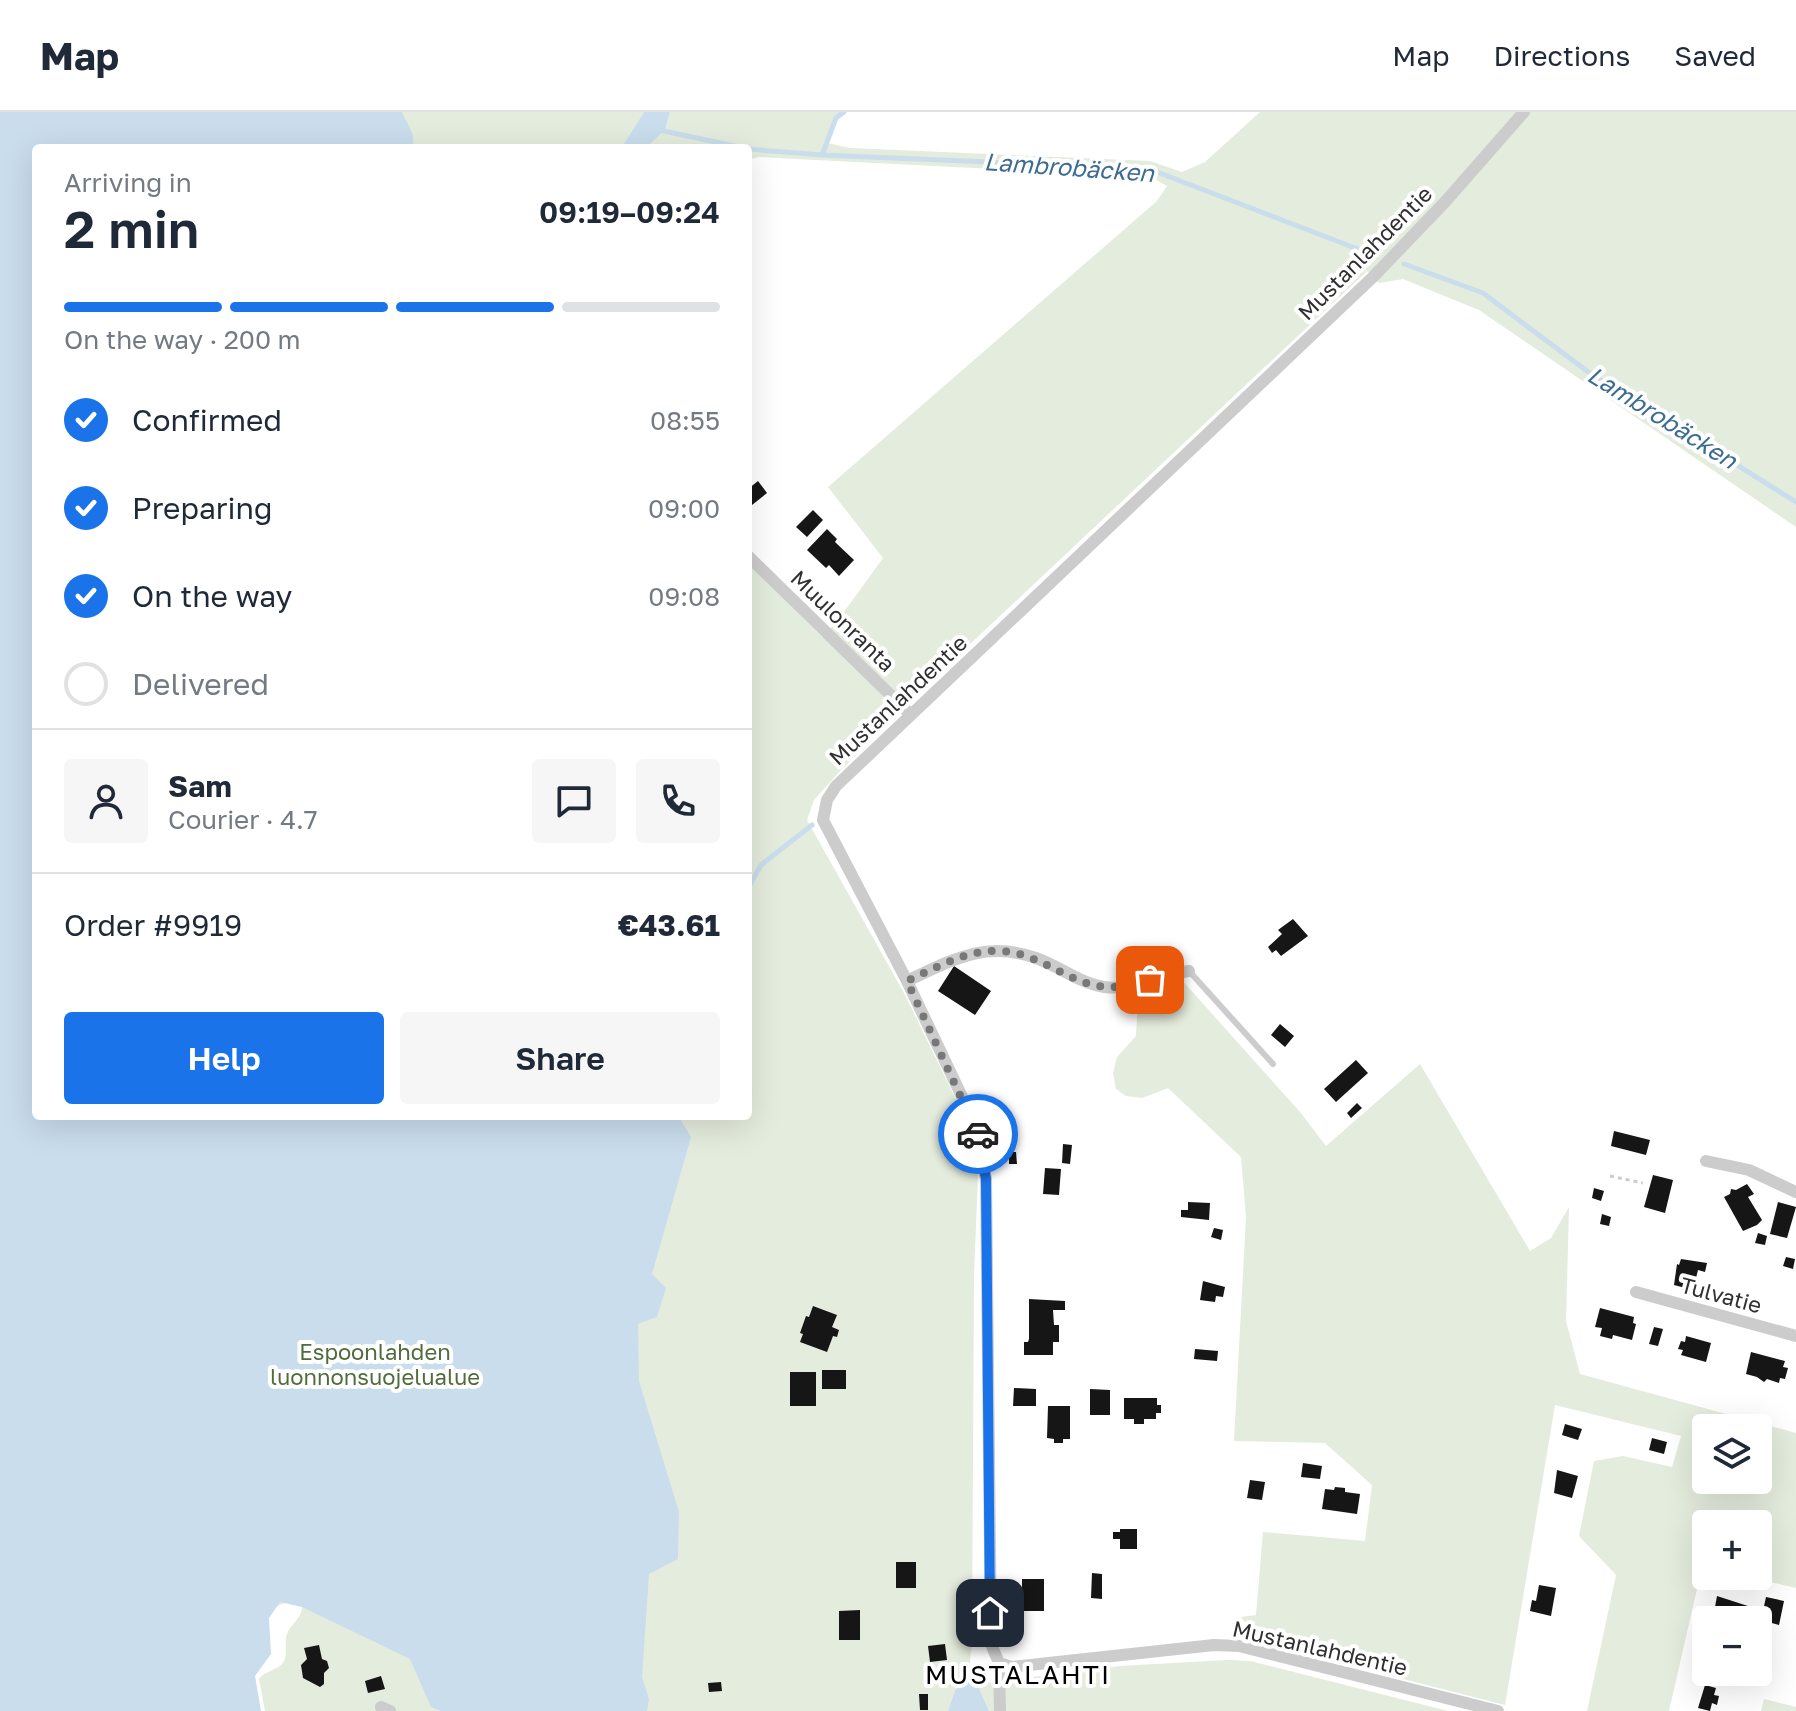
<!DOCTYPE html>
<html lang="en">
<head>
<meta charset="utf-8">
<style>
  :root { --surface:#fff; --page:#f6f6f7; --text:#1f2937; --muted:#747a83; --line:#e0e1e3; --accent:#1a73e8 }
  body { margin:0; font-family:"Golos Text",sans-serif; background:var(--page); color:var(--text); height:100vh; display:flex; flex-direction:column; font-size:30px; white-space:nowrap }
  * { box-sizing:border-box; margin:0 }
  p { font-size:26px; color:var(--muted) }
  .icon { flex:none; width:44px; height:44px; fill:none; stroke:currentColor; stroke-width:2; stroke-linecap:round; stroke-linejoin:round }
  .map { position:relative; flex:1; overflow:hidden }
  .side { position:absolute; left:32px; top:32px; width:720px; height:976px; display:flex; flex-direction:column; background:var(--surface); border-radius:8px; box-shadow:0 8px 32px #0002 }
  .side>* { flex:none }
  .tools { position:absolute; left:1692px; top:1302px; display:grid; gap:16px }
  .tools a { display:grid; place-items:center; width:80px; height:80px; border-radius:8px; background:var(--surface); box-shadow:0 8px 32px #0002; font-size:40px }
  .pin { position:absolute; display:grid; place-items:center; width:68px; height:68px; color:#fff; margin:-34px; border-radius:16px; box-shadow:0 4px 12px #0006 }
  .courier { position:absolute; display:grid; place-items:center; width:80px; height:80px; margin:-40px; border:6px solid #1a73e8; border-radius:50%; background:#fff; color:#222; box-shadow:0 2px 10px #0007 }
  .head em { font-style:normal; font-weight:600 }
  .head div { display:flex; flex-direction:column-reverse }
  .head { display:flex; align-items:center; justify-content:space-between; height:136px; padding:0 32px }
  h1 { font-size:52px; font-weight:600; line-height:60px }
  .bar { display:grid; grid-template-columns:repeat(4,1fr); gap:12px 8px; align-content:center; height:96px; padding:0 32px }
  .bar i { height:10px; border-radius:6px; background:var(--line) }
  .bar .active { background:var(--accent) }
  .bar p { grid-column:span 4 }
  .line { display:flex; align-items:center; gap:20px; padding:0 32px; border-top:2px solid var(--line) }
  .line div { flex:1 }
  .round { display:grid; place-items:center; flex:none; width:84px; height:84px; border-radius:8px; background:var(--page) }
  ol { padding:0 32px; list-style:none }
  li { display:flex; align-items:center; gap:24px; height:88px }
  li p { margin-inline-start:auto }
  li .icon { padding:8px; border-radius:50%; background:var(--accent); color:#fff; stroke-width:4 }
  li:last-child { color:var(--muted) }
  li i { width:44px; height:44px; border:4px solid var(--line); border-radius:50% }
  .button { display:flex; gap:16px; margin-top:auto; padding:16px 32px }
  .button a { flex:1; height:92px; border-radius:8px; background:var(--accent); color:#fff; font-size:32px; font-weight:600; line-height:92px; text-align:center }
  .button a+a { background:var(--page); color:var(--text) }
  header { display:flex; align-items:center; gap:48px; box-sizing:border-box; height:112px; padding:0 40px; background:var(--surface); border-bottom:2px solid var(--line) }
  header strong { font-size:38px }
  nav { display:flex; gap:44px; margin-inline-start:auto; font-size:28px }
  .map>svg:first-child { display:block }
  .green { fill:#e4ecdd; fill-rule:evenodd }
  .water { fill:#c9ddec }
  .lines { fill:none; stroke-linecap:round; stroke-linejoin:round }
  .stream { stroke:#c9ddec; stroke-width:5 }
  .building { fill:#161616 }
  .path { stroke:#ccc; stroke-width:3; stroke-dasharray:4 4; stroke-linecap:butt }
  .lane { stroke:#ccc; stroke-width:6 }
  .street { stroke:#ccc; stroke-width:12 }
  .done { stroke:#787878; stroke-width:8; stroke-dasharray:0 14.4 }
  .route { stroke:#1a73e8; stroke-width:10 }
  .labels { text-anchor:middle; stroke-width:8; stroke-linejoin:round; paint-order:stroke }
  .street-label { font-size:22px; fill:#2f2f2f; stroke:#fff }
  .park-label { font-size:22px; fill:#506b3c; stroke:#fff }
  .water-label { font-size:24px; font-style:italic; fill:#3c6c91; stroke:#fff }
  .quarter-label { font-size:26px; letter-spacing:2px; fill:#000; stroke:#fff }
</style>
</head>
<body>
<header>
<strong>Map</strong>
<nav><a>Map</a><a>Directions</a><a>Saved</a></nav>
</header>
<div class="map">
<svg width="1796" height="1599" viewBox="0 0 1796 1599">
  <rect width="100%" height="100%" fill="#fff"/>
  <path class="green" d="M0,0H644L621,36H36V1004H748V452L822,525L836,511L883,446L828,375L1157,89L1167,74L1151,65L759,45L748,48V36H646L665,18L670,0H844L836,7L827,31L850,36L1150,49L1182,60L1205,50L1260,0H1796V415L1479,198L1403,167L1379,171L1367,159L934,566L841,658L814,688L807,708L905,883L969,1014L978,1065L974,1162L972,1531L968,1568L955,1578L948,1599H455L431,1595L440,1599H265L259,1567C265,1559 274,1559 281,1553C290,1544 283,1533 287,1522C291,1511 301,1508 302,1495L324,1504C300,1494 288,1480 268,1503C268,1526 275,1546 254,1560L0,1599Z
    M1180,866L1300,1000L1326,1034L1420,952L1530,1139L1551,1126L1569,1095L1566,1209L1580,1262L1796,1321V1476L1744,1464H1758V1412H1706V1455H1702L1669,1599H1587L1616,1463L1579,1424L1594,1349L1623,1344L1672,1355L1681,1324L1555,1293L1505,1593L1277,1535L1249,1515L1241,1505L1256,1503L1263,1420L1365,1429L1372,1373L1325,1331L1234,1329L1246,1105L1241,1045L1168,976L1142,986L1126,984L1116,977L1113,961L1117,945L1136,924L1138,887ZM1706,1316H1758V1368H1706Z
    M1227,1548L1250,1549L1448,1599H989L977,1572L1120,1554Z
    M1764,1587L1796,1595V1599H1761Z"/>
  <path class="water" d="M0,0H399L410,22L411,36H36V1004H678L691,1025L652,1162L666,1176L657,1205L638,1212L639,1269L679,1400L678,1447L649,1462L642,1565L649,1587L647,1599H440L431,1595L410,1547L302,1495L280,1490L269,1506L271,1542L255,1564L261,1599H0Z
    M644,0H670L665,18L646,36H621Z
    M968,1568L977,1572L989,1599H948L955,1578Z"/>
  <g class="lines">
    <path class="stream" d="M399,0L410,22L411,36
      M659,18L744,36
      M748,37L822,43L1130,56L1157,60L1376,144
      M822,43L836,6L844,0
      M1404,152L1483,181L1587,259L1796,390
      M748,776L761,753L812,713"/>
  </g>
  <path class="building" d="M758,369L767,381L752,393L748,388V377Z
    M813,398L823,408L807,425L796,415Z
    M827,417L837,427L835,430L854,448L839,464L829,453L826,456L807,438Z
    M1293,807L1308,824L1281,844L1276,838L1272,841L1268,835L1282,822L1278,818Z
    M954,854L991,879L975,903L938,879Z
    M1280,912L1294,924L1285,935L1271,923Z
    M1356,948L1368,961L1336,990L1324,977Z
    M1357,991L1362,996L1351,1006L1347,1001Z
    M1614,1019L1650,1028L1646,1043L1611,1034Z
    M1063,1032L1072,1033L1070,1052L1062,1051Z
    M1009,1040H1016L1017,1052H1009Z
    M1045,1056L1061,1057L1059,1083L1043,1082Z
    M1653,1063L1673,1068L1665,1101L1644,1095Z
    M1747,1072L1754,1082L1748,1085L1762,1108L1757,1113L1743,1119L1724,1085L1730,1082L1731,1077L1736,1078Z
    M1594,1076L1604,1079L1601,1089L1592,1086Z
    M1188,1090L1210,1091L1209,1108L1181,1105V1098H1188Z
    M1778,1090L1796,1095L1787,1126L1770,1122Z
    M1602,1102L1611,1105L1609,1114L1600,1112Z
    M1214,1116L1223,1118L1221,1128L1211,1125Z
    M1758,1121L1767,1124L1765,1133L1755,1131Z
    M1786,1145L1795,1147L1793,1157L1783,1154Z
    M1681,1147L1707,1151L1705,1160L1698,1158L1693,1178L1674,1173L1677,1152L1679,1153Z
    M1203,1169L1225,1175L1223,1185L1216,1184L1215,1190L1200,1188Z
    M1706,1176L1715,1179L1713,1189L1703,1186Z
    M1029,1187L1065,1189V1198H1053L1054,1213H1059V1230H1053V1243H1024V1230H1028L1029,1227Z
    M813,1194L837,1203L832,1215L839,1218L837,1225L833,1224L827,1240L800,1230L803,1222L800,1221L806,1204L809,1205Z
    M1600,1196L1634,1205L1633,1211L1636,1212L1632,1228L1613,1223L1612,1227L1600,1224L1602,1216L1595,1215Z
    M1654,1215L1663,1217L1658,1234L1649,1232Z
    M1686,1224L1711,1231L1706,1250L1681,1243L1683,1238L1678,1237L1681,1229L1685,1230Z
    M1195,1237L1218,1239L1217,1249L1194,1247Z
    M1751,1240L1785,1249L1783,1255L1788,1256L1785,1267L1780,1266L1779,1271L1767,1267L1764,1270L1757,1265L1746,1262Z
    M822,1258H846V1277H822Z
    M790,1260H816V1294H790Z
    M1014,1276L1036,1277V1294H1013Z
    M1090,1277L1110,1278V1303H1090Z
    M1124,1286H1157V1293H1161V1301H1156V1307H1144V1312H1134V1307H1124Z
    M1048,1294H1070V1327H1063V1331H1054V1327L1047,1326Z
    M1565,1312L1582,1317L1578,1328L1562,1323Z
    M1652,1326L1667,1330L1664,1342L1649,1338Z
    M1303,1351L1322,1354L1320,1367L1301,1365Z
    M1557,1358L1578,1364L1572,1386L1554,1381Z
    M1250,1368L1265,1370L1262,1388L1247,1386Z
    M1335,1375L1345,1376V1380L1360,1382L1357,1402L1322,1397L1325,1377L1334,1378Z
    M1120,1417H1137V1437H1120V1427H1113V1420H1120Z
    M896,1450H916V1476H896Z
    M1092,1461L1102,1462V1487L1091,1486Z
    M1022,1467H1044V1499H1022Z
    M1539,1473L1556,1476L1551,1504L1530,1499L1532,1488L1536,1489Z
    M1717,1484L1751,1495L1748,1508H1727L1713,1504L1710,1502L1712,1494L1715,1495Z
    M1766,1485L1784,1489L1779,1513L1761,1508Z
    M860,1498V1528H839V1499Z
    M945,1532L947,1548L930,1550L928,1534Z
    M319,1533L322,1547L327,1549L329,1556L324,1561V1572L320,1575L303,1566L301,1553L307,1547L304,1536Z
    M1698,1535L1706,1538V1547L1695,1543Z
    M381,1564L385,1577L368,1581L365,1569Z
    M721,1570L722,1579L709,1580L708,1571Z
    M1705,1573L1716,1576L1714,1583L1719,1584L1717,1593L1712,1591L1710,1599L1698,1596Z
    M919,1582H928V1598H920Z"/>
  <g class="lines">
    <path class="path" d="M1610,1064L1643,1071"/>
    <path class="lane" d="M1189,859L1273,952"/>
    <path class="street" d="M748,444L911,603
      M907,869C952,848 985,828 1036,846C1059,854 1079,871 1104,875C1132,879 1161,863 1189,859
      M1706,1049L1749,1058L1796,1080
      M1636,1180L1796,1224
      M999,1551L1000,1599
      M381,1595L390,1599
      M1498,1599L1239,1534L1214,1533L1012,1555L999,1551L991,1532L986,1067L975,1012L907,869L823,708L827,688L836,674L1373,165L1445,90L1524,0"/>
  </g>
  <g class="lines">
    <path class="done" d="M978,1022L907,869C938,855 967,837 1001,839C1040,841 1070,873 1107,875C1122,876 1136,872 1150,868"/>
    <path class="route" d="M978,1022L986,1067L990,1501"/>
  </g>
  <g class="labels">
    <g class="street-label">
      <text transform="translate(1365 141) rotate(-45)" y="8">Mustanlahdentie</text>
      <text transform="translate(843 509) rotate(44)" y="8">Muulonranta</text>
      <text transform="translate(898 588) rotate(-43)" y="8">Mustanlahdentie</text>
      <text transform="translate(1721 1183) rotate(15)" y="8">Tulvatie</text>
      <text transform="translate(1320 1536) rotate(13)" y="8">Mustanlahdentie</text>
    </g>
    <g class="park-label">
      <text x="375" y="1248">Espoonlahden<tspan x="375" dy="25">luonnonsuojelualue</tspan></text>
    </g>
    <g class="water-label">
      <text transform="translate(1069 56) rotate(4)" y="8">Lambrobäcken</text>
      <text transform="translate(1662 306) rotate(32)" y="8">Lambrobäcken</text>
    </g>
    <g class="quarter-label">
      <text x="1018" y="1572">MUSTALAHTI</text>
    </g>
  </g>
</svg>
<div class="tools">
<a><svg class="icon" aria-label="layers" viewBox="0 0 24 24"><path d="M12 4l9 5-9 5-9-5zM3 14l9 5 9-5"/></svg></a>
<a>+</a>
<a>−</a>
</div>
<div class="pin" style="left:1150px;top:868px;background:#ea580c"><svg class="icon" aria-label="bag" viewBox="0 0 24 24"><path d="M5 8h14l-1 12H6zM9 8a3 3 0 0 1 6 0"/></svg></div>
<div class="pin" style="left:990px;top:1501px;background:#1f2937"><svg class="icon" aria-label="home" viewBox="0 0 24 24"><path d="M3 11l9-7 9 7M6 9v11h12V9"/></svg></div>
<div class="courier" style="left:978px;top:1022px"><svg class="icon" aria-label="car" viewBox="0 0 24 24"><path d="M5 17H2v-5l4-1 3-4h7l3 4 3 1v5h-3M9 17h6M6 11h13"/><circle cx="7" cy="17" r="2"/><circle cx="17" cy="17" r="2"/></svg></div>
<section class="side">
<div class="head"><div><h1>2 min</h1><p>Arriving in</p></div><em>09:19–09:24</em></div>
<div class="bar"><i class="active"></i><i class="active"></i><i class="active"></i><i></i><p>On the way · 200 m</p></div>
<ol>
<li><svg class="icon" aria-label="check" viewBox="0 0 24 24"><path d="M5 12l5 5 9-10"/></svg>Confirmed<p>08:55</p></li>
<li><svg class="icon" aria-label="check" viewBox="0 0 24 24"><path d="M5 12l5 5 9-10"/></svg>Preparing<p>09:00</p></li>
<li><svg class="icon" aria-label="check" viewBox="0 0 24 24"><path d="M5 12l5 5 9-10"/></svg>On the way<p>09:08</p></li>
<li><i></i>Delivered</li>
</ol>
<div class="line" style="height:144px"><a class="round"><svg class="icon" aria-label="person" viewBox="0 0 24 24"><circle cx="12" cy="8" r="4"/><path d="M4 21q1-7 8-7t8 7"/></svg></a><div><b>Sam</b><p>Courier · 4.7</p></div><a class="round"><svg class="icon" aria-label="chat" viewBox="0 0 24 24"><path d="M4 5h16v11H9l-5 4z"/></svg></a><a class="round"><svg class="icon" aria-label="phone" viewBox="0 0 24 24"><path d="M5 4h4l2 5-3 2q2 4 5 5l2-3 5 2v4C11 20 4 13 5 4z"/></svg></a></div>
<div class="line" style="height:104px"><div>Order #9919</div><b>€43.61</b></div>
<div class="button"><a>Help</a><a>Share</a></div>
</section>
</div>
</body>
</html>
